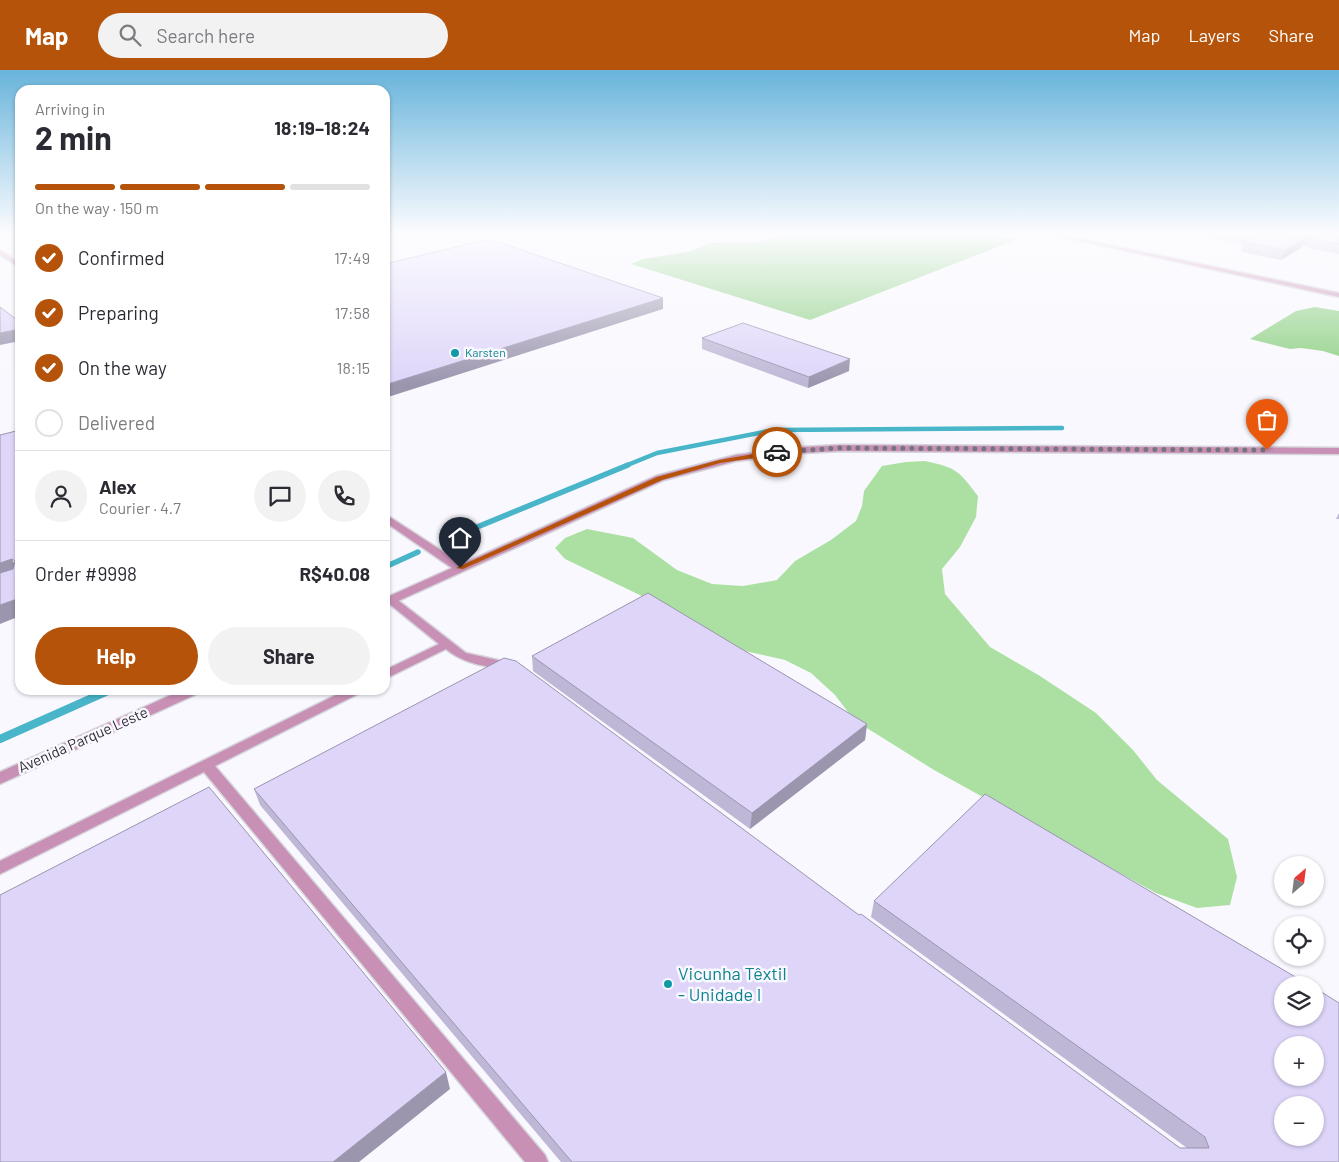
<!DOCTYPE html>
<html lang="en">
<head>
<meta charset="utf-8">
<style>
  :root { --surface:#fff; --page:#f2f2f3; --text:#2b2b33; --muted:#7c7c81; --line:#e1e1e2; --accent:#b45309 }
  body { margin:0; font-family:Barlow,sans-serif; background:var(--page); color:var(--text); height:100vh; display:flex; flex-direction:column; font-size:19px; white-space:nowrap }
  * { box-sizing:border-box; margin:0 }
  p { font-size:16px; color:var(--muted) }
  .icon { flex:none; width:28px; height:28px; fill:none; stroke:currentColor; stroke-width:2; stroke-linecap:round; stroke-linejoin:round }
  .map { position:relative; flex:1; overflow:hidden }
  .side { position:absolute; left:15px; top:15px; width:375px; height:610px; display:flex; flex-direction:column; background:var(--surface); border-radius:15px; box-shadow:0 1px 4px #0004 }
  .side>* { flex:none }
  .needle { width:32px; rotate:28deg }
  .buttons { position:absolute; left:1274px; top:786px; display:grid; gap:10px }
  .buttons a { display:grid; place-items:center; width:50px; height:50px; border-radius:50%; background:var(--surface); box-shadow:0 1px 4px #0004; font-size:25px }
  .pin { position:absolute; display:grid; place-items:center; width:42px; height:42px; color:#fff; margin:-51px -21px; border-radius:50% 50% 50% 0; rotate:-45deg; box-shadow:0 0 5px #0007 }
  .pin .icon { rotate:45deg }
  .courier { position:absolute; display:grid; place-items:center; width:50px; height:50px; margin:-25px; border:4px solid #b45309; border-radius:50%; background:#fff; color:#222; box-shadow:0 1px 6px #0007 }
  .overview em { font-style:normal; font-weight:700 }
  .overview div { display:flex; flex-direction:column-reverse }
  .overview { display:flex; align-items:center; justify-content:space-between; height:85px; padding:0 20px }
  h1 { font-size:32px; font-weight:700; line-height:38px }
  .bar { display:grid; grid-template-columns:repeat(4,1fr); gap:8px 5px; align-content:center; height:60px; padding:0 20px }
  .bar i { height:6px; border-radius:4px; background:var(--line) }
  .bar .current { background:var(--accent) }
  .bar p { grid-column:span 4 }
  .line { display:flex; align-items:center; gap:12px; padding:0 20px; border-top:1px solid var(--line) }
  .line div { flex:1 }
  .round { display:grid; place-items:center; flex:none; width:52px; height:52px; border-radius:26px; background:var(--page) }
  ol { padding:0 20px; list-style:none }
  li { display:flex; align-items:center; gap:15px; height:55px }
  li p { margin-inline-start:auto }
  li .icon { padding:5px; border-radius:50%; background:var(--accent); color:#fff; stroke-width:4 }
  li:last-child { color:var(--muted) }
  li i { width:28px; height:28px; border:2px solid var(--line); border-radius:50% }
  .action { display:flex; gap:10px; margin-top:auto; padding:10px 20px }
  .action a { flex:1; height:58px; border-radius:30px; background:var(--accent); color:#fff; font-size:20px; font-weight:700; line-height:58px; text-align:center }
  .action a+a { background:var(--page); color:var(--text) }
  header { display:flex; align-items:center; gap:30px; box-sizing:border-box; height:70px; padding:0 25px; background:var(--accent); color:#fff }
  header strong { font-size:24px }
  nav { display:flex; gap:28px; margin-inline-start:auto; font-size:18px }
  .search { width:350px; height:45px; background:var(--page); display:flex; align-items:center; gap:12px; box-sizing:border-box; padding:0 18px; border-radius:28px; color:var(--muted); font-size:19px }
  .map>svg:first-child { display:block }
  .green { fill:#ace0a3 }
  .forest { fill:#8dd082 }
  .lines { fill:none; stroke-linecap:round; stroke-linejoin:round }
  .stream-far2 { stroke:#48b5c8; stroke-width:4.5 }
  .stream-far1 { stroke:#48b5c8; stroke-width:5.5 }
  .stream { stroke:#48b5c8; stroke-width:8 }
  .service-casing { stroke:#d5d3db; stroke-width:3 }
  .minor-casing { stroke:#d5d3db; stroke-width:3 }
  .service { fill:#c890b5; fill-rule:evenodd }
  .minor { fill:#c890b5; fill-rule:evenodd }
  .wall { fill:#bfb7d6 }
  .shaded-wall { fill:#9b95ae }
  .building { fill:#ded5f9; stroke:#9b95ae; fill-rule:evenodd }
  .route { fill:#b45309 }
  .done { stroke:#76747e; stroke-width:5; stroke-dasharray:0 9 }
  .culture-dot { fill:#0f9aa8; stroke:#f9f8fe; stroke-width:2 }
  .labels { text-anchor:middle; stroke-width:5; stroke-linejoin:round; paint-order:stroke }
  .far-culture-label { font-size:12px; fill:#0d838f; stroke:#f9f8fe; text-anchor:start }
  .street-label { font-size:15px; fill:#302d39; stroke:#f9f8fe }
  .near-culture-label { font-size:18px; fill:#0d838f; stroke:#f9f8fe; text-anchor:start }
</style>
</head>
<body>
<header>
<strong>Map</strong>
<div class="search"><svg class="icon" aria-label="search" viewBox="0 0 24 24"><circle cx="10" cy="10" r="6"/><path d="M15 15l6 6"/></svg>Search here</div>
<nav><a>Map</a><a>Layers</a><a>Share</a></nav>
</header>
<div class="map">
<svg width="1339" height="1092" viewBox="0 0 1339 1092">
  <rect width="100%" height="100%" fill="#f9f8fe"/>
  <path class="green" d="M925,391C957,398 958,400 978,426L976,447L960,477L942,499L945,524L990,577L1040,606L1096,643L1133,680L1157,710L1228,769L1237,807L1230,835L1197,838L1156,823L934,700L854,650L835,625L811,603L785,590L736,579L646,528L565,489L555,478L565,468L587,459L633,468L677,500L712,514L743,516L777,510L795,491L831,470L856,451L862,436L864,421L882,396L906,392Z"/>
  <path class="forest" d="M792,162H984L1018,169L810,250L631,194L643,189L692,181L708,173L755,172Z
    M1315,237L1339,241V286L1323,281L1301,278L1290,279L1250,269L1296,241Z"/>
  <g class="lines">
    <path class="stream-far2" d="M625,396L657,383L774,360L1062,358"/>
    <path class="stream-far1" d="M448,469L628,395
      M385,497L418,482"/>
    <path class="stream" d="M0,669L110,620"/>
    <defs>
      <path id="service" d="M1039,162H1047L1339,223V227Z
        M1333,162H1339L1311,176L1285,172L1288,170L1310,172Z
        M391,527L395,528L466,583L511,593L513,596L507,600C485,596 464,594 446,579L385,609V600L439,574L387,532L386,530L387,528Z
        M346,620H362L360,623L215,696L545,1085L548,1092H525L204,702L0,804V791Z"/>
      <path id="minor" d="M0,180L20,193V198L0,185Z
        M840,375L1339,378V384L840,381L803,383L736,391L664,410L385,537V528L452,498L385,452V444L462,494L656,406L736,385L803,377Z
        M182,620H201L199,623L0,714V702Z"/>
    </defs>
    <use href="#service" class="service-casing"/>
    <use href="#minor" class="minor-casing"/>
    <use href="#service" class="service"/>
    <use href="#minor" class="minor"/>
  </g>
  <path class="wall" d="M1185,162H1328L1304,171L1301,178L1281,190L1241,182L1243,174L1185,163Z
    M1339,162V184L1307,178L1311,169Z
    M702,268L849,301L808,318L702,279Z
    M1339,443V449H1336Z
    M532,586L867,654L865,670L750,759L533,601Z
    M254,719L859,845L1180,1078H1187L871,847L874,831L1339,1092H561L260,735Z"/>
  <path class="shaded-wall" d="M1306,162H1328L1304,171L1301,178L1281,190L1285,180L1303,170Z
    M663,228V239L385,328V315Z
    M20,259V271L0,275V263Z
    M850,289L849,301L808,318L809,307Z
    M12,489L19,504L0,510V493Z
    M20,528V546L0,554V535Z
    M867,654L865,670L750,759L752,743Z
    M446,1002L450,1019L359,1092H333Z"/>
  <path class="building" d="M1228,162H1264L1304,169L1285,180L1244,172L1255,167Z
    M1330,162H1339V174L1311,169L1321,166Z
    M489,169L663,228L385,315V194Z
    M0,237L20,252V259L0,263Z
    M743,253L850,289L809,307L702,268Z
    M20,360V528L0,535V503L13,499L15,491L12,489L0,493V365Z
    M648,523L867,654L752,743L532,586Z
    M504,588L516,591L859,845L861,844L1180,1078H1209L1205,1067L874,831L985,724L1309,915H1282V948H1315V918L1339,933V1092H572L254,719ZM1282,975H1315V1008H1282ZM1282,1035H1315V1068H1282Z
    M209,717L446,1002L333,1092H0V825Z"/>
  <linearGradient id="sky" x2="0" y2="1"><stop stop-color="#68b4db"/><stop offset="0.52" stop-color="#fcfcff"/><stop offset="1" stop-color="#fcfcff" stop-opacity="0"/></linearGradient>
  <rect width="1339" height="314" fill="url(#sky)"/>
  <path class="route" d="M777,380L781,382L780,384L720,393L662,410L463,499L456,498L657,407L719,390Z"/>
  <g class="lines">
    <path class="done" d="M777,382L840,378L1267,380"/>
  </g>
  <g class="culture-dot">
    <circle cx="455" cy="283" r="5"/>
    <circle cx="668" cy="914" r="5"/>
  </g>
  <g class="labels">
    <g class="far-culture-label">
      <text x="465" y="287">Karsten</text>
    </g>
    <g class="street-label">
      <text transform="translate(83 670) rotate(-24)" y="5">Avenida Parque Leste</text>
    </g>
    <g class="near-culture-label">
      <text x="678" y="910">Vicunha Têxtil<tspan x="678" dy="21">- Unidade I</tspan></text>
    </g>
  </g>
</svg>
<div class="buttons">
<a><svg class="needle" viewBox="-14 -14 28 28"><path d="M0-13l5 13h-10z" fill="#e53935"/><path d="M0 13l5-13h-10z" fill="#7c7c81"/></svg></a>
<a><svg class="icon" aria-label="locate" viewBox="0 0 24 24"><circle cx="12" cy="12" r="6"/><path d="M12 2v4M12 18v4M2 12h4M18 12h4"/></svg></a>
<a><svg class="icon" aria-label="layers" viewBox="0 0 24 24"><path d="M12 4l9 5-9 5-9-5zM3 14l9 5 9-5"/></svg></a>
<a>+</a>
<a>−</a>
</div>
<div class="pin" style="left:1267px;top:380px;background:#ea580c"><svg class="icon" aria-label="bag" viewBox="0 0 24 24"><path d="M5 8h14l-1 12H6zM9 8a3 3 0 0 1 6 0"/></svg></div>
<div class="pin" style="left:460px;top:498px;background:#1f2937"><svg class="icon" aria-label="home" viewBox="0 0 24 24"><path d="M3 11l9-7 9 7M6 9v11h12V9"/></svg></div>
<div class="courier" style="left:777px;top:382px"><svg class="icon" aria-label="car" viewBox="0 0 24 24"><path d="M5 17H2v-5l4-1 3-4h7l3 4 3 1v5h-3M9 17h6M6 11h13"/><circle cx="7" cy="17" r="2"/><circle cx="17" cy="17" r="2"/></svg></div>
<section class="side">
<div class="overview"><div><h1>2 min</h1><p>Arriving in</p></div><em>18:19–18:24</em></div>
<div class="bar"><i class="current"></i><i class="current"></i><i class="current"></i><i></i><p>On the way · 150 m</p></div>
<ol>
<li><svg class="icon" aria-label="check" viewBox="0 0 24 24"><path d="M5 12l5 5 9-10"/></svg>Confirmed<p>17:49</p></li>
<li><svg class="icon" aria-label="check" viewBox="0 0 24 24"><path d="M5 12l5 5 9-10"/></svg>Preparing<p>17:58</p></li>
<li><svg class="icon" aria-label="check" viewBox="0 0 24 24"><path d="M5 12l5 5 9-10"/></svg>On the way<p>18:15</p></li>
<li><i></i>Delivered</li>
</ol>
<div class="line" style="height:90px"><a class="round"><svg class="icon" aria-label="person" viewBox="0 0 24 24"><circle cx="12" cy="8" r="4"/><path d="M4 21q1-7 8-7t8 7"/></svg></a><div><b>Alex</b><p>Courier · 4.7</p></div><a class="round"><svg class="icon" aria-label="chat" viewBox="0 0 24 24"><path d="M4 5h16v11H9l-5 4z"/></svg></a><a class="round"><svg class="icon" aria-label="phone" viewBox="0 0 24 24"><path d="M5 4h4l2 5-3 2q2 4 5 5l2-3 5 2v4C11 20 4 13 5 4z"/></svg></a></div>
<div class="line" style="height:65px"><div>Order #9998</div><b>R$40.08</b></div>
<div class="action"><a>Help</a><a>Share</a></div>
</section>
</div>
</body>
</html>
